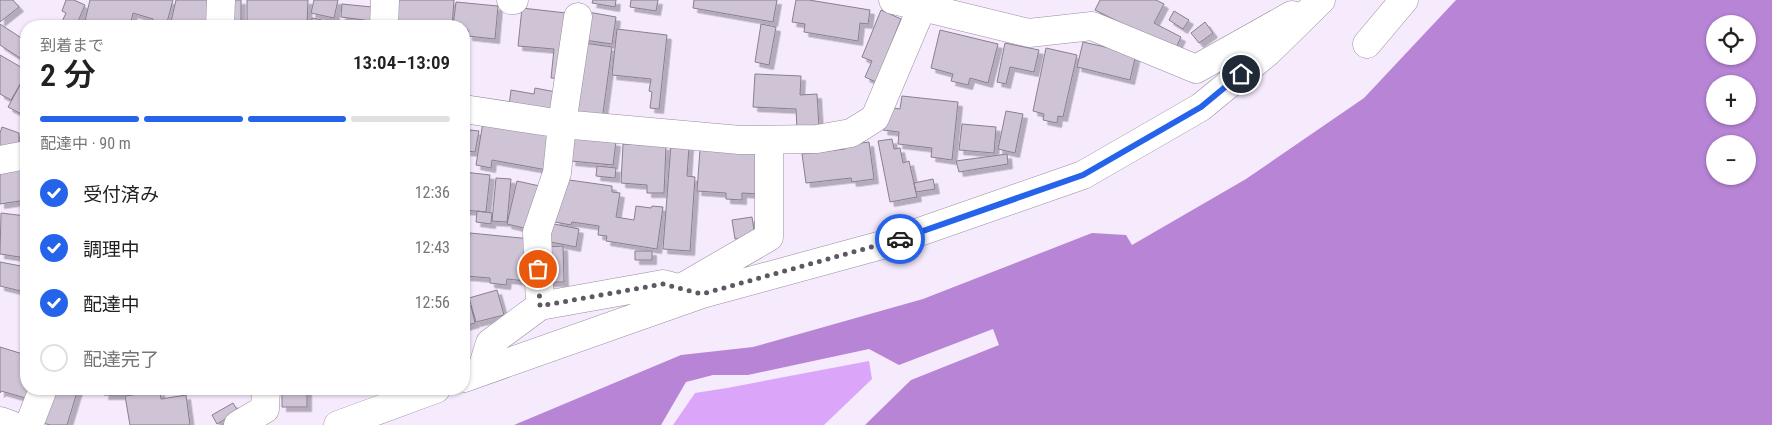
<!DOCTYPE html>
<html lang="ja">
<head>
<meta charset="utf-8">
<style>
  :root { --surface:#fff; --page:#f2f2f2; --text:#222; --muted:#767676; --line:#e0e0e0; --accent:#2563eb }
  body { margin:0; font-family:"Roboto Condensed","Noto Sans JP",sans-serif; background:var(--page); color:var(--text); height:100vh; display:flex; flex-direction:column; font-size:19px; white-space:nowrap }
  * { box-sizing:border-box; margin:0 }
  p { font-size:16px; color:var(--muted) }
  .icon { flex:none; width:28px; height:28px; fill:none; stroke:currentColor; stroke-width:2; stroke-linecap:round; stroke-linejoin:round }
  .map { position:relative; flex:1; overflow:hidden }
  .drawer { position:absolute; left:20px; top:20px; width:450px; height:375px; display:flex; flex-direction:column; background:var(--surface); border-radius:20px; box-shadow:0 1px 4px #0004 }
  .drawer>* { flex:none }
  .fabs { position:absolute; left:1706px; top:15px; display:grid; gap:10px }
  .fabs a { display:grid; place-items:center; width:50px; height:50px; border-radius:50%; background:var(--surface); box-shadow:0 1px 4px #0004; font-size:25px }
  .pin { position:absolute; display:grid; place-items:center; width:42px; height:42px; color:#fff; margin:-21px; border:2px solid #fff; border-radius:50%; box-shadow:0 1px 5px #0007 }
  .courier { position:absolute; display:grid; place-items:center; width:50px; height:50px; margin:-25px; border:4px solid #2563eb; border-radius:50%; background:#fff; color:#222; box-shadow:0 1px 6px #0007 }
  .headline em { font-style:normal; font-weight:600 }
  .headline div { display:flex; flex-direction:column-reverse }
  .headline { display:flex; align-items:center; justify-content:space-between; height:85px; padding:0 20px }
  h1 { font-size:32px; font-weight:600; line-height:38px }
  .bar { display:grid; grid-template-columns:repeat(4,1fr); gap:8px 5px; align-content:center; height:60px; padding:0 20px }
  .bar i { height:6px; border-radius:4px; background:var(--line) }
  .bar .on { background:var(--accent) }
  .bar p { grid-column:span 4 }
  ol { padding:0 20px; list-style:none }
  li { display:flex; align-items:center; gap:15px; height:55px }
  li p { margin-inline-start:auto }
  li .icon { padding:5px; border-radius:50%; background:var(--accent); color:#fff; stroke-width:4 }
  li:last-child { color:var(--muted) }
  li i { width:28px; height:28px; border:2px solid var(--line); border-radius:50% }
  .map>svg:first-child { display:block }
  .forest { fill:#dba6fa }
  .water { fill:#b884d5; fill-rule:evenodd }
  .building { fill:#cfc4d6; stroke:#897f8f; filter:url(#shadow) }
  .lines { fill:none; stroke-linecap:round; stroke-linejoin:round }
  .minor-casing { stroke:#988d9e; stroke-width:29 }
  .minor { stroke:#fff; stroke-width:28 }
  .done { stroke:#5f5862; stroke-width:5; stroke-dasharray:0 9 }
  .route { stroke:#2563eb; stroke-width:6 }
</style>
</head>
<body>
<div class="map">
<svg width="1772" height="425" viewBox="0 0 1772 425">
  <defs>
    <filter id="shadow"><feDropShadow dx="4.5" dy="4.5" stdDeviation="0" flood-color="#0004"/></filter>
  </defs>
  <rect width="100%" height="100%" fill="#f6eafd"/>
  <path class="forest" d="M869,361L872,379L824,425H673L695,393L727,388Z"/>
  <path class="water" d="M1456,0H1772V425H865L911,380L999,345L993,329L899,365L869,349L748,375H713L686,382L661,425H514L681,355L753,347L923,299L1092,233L1126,235L1132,245L1246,179L1364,98ZM1715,24H1748V56H1715ZM1715,84H1748V116H1715ZM1715,144H1748V176H1715Z"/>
  <path class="building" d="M0,0H13L19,7L0,22Z
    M66,0H74L85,5L76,26H60L66,13L62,11Z
    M90,0H173L166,26H151L153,19L133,13L130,26L110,22L109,26H89L84,25Z
    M176,0H213L210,26H170Z
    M226,0H241V26H226Z
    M247,0H308L307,25L247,24Z
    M314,0H338L334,18L311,13Z
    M388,0H454L452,26H386Z
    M593,0H616L615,7L592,3Z
    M631,0H658L656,11L630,7Z
    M694,0H777L773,22L693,8Z
    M796,0H809L870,10L868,24L860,23L858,41L804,32L805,24L792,22Z
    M1100,0H1156L1164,4L1154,23L1181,37L1175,50L1095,10Z
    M456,2L498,6L495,39L468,36V30H464V26H453Z
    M342,4L372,7L371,21L341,17Z
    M522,8L566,13L564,79L551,78L554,49L518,46Z
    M881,10L901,19L876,82L865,77L872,61L862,57Z
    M1174,11L1189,20L1183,29L1169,20Z
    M588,12L616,17L612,44L584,40Z
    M312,18L322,20V26H311Z
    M326,21L369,25V26H326Z
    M1205,22L1213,33L1199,43L1191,33Z
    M0,24L26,41V48L20,58L0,45Z
    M761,24L776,27L769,65L755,62Z
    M617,29L667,35L659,109L650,108L652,92L649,91L651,79L612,75Z
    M940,30L998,44L988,83L970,78L968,85L951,81L953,74L931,68Z
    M1083,42L1136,54L1130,80L1077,67Z
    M584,43L612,47L602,120L573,116Z
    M1005,43L1039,50L1034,72L1010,67L1006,84L997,82Z
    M1046,48L1077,55L1063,117L1058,116L1057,123L1043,120L1044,114L1033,111Z
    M0,55L26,70V74L11,100L0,94Z
    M26,74V107L25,116L8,107Z
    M755,74L801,76L800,95L817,94L819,128L797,129L796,109L753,107Z
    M535,88L561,93L558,115L509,106L511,90L534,94Z
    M902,96L958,102L952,160L931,157L932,148L898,144L899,132L883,130L886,107L900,109Z
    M1006,111L1023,114L1015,153L998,149Z
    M483,122L554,134L547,170L492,160L491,168L476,165Z
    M962,124L996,127L994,153L959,150Z
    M2,127L19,133V145L0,147V133Z
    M470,130L479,131L475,152L466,151Z
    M574,138L616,142L613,165L571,161Z
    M892,139L894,149L900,148L903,163L909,161L917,197L890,202L878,141Z
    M869,142L874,179L852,182L851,178L806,183L802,154L845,149L844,145Z
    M623,144L666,146L664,193H647V185L621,183Z
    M671,144L689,146L687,176L695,177L690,251L663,249Z
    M700,150L763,154L760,194L742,193V200L726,199V193L697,191Z
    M1007,154L1008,164L959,172L956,161Z
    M26,161V200L0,204V164Z
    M597,166L616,168L615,178L596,176Z
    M464,172L490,175L486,212L464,210Z
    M496,178L511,179L507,222L492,221Z
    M562,179L612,186V192L620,193L616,217L634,220L636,206L651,208L652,206L663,207L657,249L606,241L607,236L598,235L599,226L572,222L571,225L555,222Z
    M933,179L935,189L916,192L914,183Z
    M517,181L544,187L532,230L507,224Z
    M477,211L492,213L491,224L476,222Z
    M1,213L26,216V258L0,254Z
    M752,217L755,236L735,239L732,220Z
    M549,223L579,229L576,247L546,241Z
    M470,233L531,239L526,281L507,279L506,285L490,283V278L466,276Z
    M464,237H468L466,270L464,269Z
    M563,246L564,282H546L545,247Z
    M635,251H652V260H635Z
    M0,262L26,267L25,292L0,286Z
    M497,290L504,315L476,322L469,298Z
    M471,306L475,323L464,326V307Z
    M0,347L26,355V389H32L29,399L1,391L0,393Z
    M54,389H78L67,425H50L43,423Z
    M105,389H124V395H104Z
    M282,389H307V407H282Z
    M160,391L161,399L186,395L190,425H130L125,396Z
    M233,403L238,411L217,424L212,415Z"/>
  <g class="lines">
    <defs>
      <path id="minor" d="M511,0H514
        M893,0L1029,33L1092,26L1196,69L1292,15
        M220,26L221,0
        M384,26L385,0
        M1367,44L1404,0
        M464,109L562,124L740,140L817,139L851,133L875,118L922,7
        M0,160L26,155
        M681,288L769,237V140
        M540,306L537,232L557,173L562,124L578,17
        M481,372L490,343L540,306L663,284L702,294
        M464,378L702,294L882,245L1083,175L1201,107L1268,52L1321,0
        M0,421L11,425
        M29,425L43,389
        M238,425L265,409L266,389
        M338,425L436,389"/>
    </defs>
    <use href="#minor" class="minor-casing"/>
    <use href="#minor" class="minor"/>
  </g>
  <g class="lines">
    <path class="done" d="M538,269L540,306L663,284L702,294L900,239"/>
    <path class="route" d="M900,239L1083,175L1201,107L1241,74"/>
  </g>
</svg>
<div class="fabs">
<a><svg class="icon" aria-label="locate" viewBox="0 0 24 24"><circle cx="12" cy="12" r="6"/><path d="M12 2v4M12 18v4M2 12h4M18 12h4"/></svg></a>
<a>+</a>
<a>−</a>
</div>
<div class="pin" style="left:538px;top:269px;background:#ea580c"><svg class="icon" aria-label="bag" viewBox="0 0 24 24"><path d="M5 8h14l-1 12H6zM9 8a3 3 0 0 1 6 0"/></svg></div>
<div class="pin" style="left:1241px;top:74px;background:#1f2937"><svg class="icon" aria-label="home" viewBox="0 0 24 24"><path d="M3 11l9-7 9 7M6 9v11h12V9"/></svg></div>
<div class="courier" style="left:900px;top:239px"><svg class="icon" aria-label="car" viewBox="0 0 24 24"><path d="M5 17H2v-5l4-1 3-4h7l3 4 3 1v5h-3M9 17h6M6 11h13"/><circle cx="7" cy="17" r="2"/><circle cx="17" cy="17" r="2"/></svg></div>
<section class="drawer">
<div class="headline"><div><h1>2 分</h1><p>到着まで</p></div><em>13:04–13:09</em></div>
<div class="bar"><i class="on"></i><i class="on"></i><i class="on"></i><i></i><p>配達中 · 90 m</p></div>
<ol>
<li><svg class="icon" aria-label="check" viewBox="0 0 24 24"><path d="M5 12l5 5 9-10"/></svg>受付済み<p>12:36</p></li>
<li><svg class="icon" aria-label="check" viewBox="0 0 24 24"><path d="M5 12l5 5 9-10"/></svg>調理中<p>12:43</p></li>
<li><svg class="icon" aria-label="check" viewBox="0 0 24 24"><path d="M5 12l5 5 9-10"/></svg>配達中<p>12:56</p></li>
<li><i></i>配達完了</li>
</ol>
</section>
</div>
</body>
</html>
